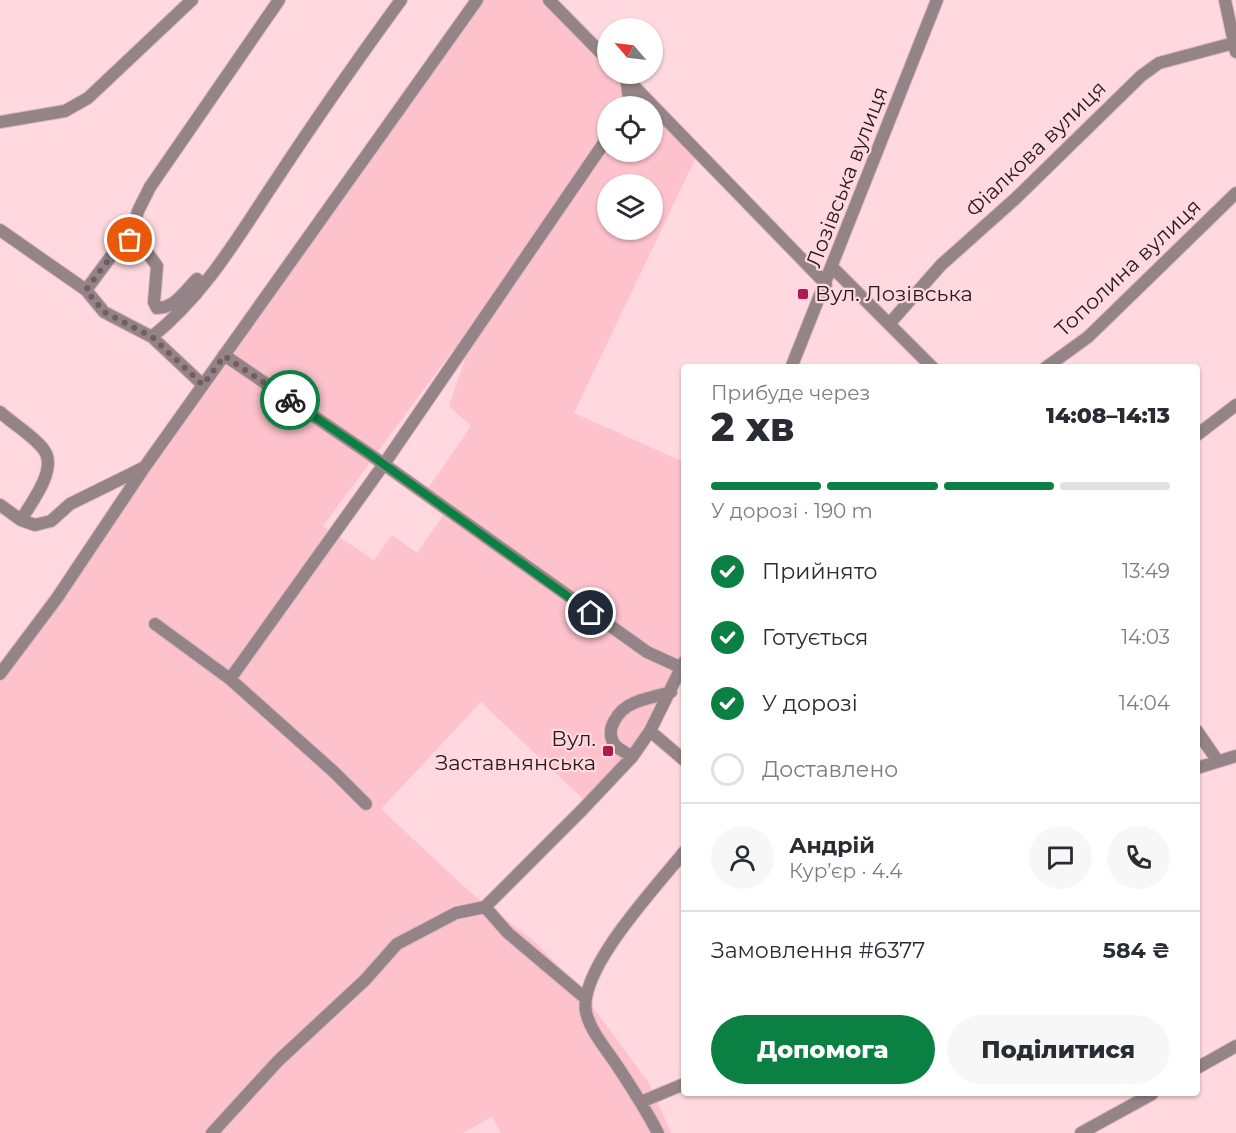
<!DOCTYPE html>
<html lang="uk">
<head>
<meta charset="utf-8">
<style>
  :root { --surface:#fff; --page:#f7f7f7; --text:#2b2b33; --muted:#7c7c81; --line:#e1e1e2; --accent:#0b8043 }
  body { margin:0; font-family:Montserrat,sans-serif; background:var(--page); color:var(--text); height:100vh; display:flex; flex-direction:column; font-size:22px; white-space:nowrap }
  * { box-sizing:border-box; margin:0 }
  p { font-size:20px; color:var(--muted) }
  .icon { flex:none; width:33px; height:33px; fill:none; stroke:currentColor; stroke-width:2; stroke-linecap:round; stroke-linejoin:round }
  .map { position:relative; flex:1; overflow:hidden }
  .details { position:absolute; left:681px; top:364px; width:519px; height:732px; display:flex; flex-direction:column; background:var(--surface); border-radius:6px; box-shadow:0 2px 4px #0004 }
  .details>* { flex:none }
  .needle { width:39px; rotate:298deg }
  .fabs { position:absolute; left:597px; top:18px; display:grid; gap:12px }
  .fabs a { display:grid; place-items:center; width:66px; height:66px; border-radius:50%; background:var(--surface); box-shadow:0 2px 4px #0004; font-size:30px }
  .pin { position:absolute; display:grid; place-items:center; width:51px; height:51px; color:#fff; margin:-26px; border:3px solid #fff; border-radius:50%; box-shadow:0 2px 6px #0007 }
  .courier { position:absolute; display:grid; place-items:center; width:60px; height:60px; margin:-30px; border:4px solid #0b8043; border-radius:50%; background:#fff; color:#222; box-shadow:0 2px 8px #0007 }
  .headline em { font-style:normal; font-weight:800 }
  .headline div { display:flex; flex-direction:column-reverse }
  .headline { display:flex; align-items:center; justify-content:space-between; height:102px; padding:0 30px }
  h1 { font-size:39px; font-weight:800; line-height:45px }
  .bar { display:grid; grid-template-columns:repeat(4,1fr); gap:9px 6px; align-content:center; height:72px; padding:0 30px }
  .bar i { height:8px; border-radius:4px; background:var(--line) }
  .bar .current { background:var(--accent) }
  .bar p { grid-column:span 4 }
  .line { display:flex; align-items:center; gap:15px; padding:0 30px; border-top:2px solid var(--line) }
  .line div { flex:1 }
  .round { display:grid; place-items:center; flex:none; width:63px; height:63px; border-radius:32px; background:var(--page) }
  ol { padding:0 30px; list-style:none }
  li { display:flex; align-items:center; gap:18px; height:66px }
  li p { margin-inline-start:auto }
  li .icon { padding:6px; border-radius:50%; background:var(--accent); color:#fff; stroke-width:4 }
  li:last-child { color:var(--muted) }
  li i { width:33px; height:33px; border:3px solid var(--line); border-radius:50% }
  .action { display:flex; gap:12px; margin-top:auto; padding:12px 30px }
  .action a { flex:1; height:69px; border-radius:36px; background:var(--accent); color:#fff; font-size:24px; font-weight:800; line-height:69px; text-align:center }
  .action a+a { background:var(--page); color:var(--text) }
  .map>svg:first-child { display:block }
  .green { fill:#fec2cd; fill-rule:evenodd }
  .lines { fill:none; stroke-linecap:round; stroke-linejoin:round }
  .minor-casing { stroke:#d8b7bc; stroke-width:14 }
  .minor { stroke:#948487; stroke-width:12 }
  .done { stroke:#735d60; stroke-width:6; stroke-dasharray:0 10.8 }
  .route { stroke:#0b8043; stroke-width:8 }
  .poi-dot { fill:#ac1a4f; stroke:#ffd9df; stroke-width:2 }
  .labels { text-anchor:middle; stroke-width:4.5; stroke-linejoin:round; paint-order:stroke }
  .street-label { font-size:21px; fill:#271a1c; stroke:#ffd9df }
  .poi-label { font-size:21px; fill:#271a1c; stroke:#ffd9df; text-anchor:start }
</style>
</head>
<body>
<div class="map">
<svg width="1236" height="1133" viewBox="0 0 1236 1133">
  <rect width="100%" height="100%" fill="#ffd9df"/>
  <path class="green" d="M480,0H547L576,32L607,62L608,74H620L697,155L574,413L684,462V654L657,727L585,801L481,702L381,809L470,892L534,941L575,983L649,1083L671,1133H501L492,1117L463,1133H0V680L230,360ZM608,106H652V152H608ZM608,184H652V230H608ZM453,350L465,359L449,406L471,426L422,497L444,514L417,553L392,535L374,560L323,526Z"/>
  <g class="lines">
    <defs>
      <path id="minor" d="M549,0L608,60
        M1225,0L1236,52
        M622,74L826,284
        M626,77L629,100L627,106
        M0,122L65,111L88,98L192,0
        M0,230L86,290L104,312L152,337L203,385
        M130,240L144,248L157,266L154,302L157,308C175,308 185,291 197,279
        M832,267L933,368
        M86,290L112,255L130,240L138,211L150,187L279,0
        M890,323L941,265L1015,199L1141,76L1159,63L1234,43
        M152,337C207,292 237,238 276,180C316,119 358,59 401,0
        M224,355L368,453L647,652L682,668
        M791,368L937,0
        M1045,368L1088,337L1236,193
        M0,412C13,424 34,436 44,450C58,469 31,503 21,520
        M1197,435L1236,405
        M0,505L21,520L35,525L51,521L70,504L143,468
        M155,624L230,679L334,772L366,804
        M0,674L57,598L144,468L477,0
        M230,679L384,464L608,137
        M650,731L684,760
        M1197,731L1217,760
        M632,757C627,753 620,750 616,746C602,731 619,709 634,703C645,698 659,696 671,692
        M1197,768L1236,756
        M485,907L508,933L585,998
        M1197,1068L1236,1046
        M641,1102L684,1084
        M212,1133L278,1061L365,980L397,944L456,913L485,907L583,809L632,757L650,731L684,662
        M658,1133C646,1110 632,1088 618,1067C607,1050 590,1031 586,1012C578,969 657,886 684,852
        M1081,1133L1152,1094"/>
    </defs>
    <use href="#minor" class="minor-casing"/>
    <use href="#minor" class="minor"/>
  </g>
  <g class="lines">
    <path class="done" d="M130,240L112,255L86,290L104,312L152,337L203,385L224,356L290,400"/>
    <path class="route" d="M290,400L368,453L591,613"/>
  </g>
  <g class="poi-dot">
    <rect x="797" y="288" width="12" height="12" rx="3"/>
    <rect x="602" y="745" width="12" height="12" rx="3"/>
  </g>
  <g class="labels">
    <g class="street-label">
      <text transform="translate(1036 149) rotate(-44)" y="7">Фіалкова вулиця</text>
      <text transform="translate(847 177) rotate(-69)" y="7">Лозівська вулиця</text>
      <text transform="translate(1128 268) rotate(-43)" y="7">Тополина вулиця</text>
    </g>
    <g class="poi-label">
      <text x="815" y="301">Вул. Лозівська</text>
      <text x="596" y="746" text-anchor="end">Вул.<tspan x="596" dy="24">Заставнянська</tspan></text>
    </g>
  </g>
</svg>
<div class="fabs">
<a><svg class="needle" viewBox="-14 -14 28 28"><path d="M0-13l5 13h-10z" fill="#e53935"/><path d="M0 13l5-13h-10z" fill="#7c7c81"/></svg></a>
<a><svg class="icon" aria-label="locate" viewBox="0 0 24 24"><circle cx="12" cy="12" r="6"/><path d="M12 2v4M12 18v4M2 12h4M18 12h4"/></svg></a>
<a><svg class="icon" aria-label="layers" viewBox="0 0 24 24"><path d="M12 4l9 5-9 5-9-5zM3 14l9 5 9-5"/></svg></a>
</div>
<div class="pin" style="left:130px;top:240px;background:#ea580c"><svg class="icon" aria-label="bag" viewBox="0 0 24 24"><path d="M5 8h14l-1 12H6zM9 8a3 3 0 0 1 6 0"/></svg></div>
<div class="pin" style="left:591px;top:613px;background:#1f2937"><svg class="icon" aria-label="home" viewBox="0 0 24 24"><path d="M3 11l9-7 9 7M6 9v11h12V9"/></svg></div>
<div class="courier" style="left:290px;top:400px"><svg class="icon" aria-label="bike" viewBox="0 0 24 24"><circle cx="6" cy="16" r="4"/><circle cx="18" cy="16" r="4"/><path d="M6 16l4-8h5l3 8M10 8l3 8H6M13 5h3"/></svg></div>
<section class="details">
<div class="headline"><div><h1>2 хв</h1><p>Прибуде через</p></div><em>14:08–14:13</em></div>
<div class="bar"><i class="current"></i><i class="current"></i><i class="current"></i><i></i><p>У дорозі · 190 m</p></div>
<ol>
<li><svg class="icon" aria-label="check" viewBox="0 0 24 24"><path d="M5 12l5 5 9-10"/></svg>Прийнято<p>13:49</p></li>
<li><svg class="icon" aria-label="check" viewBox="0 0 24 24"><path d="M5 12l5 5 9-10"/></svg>Готується<p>14:03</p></li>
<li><svg class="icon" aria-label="check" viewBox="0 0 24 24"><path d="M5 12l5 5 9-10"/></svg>У дорозі<p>14:04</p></li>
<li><i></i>Доставлено</li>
</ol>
<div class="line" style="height:108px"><a class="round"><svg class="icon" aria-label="person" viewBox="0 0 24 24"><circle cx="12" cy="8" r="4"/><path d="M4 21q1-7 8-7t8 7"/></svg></a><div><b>Андрій</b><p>Кур’єр · 4.4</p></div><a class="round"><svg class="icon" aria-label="chat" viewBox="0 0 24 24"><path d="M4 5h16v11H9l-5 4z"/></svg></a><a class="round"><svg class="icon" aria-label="phone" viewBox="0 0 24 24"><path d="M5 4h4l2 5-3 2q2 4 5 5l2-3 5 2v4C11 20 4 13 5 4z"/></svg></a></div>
<div class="line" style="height:78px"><div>Замовлення #6377</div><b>584 ₴</b></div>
<div class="action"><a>Допомога</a><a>Поділитися</a></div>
</section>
</div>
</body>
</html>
